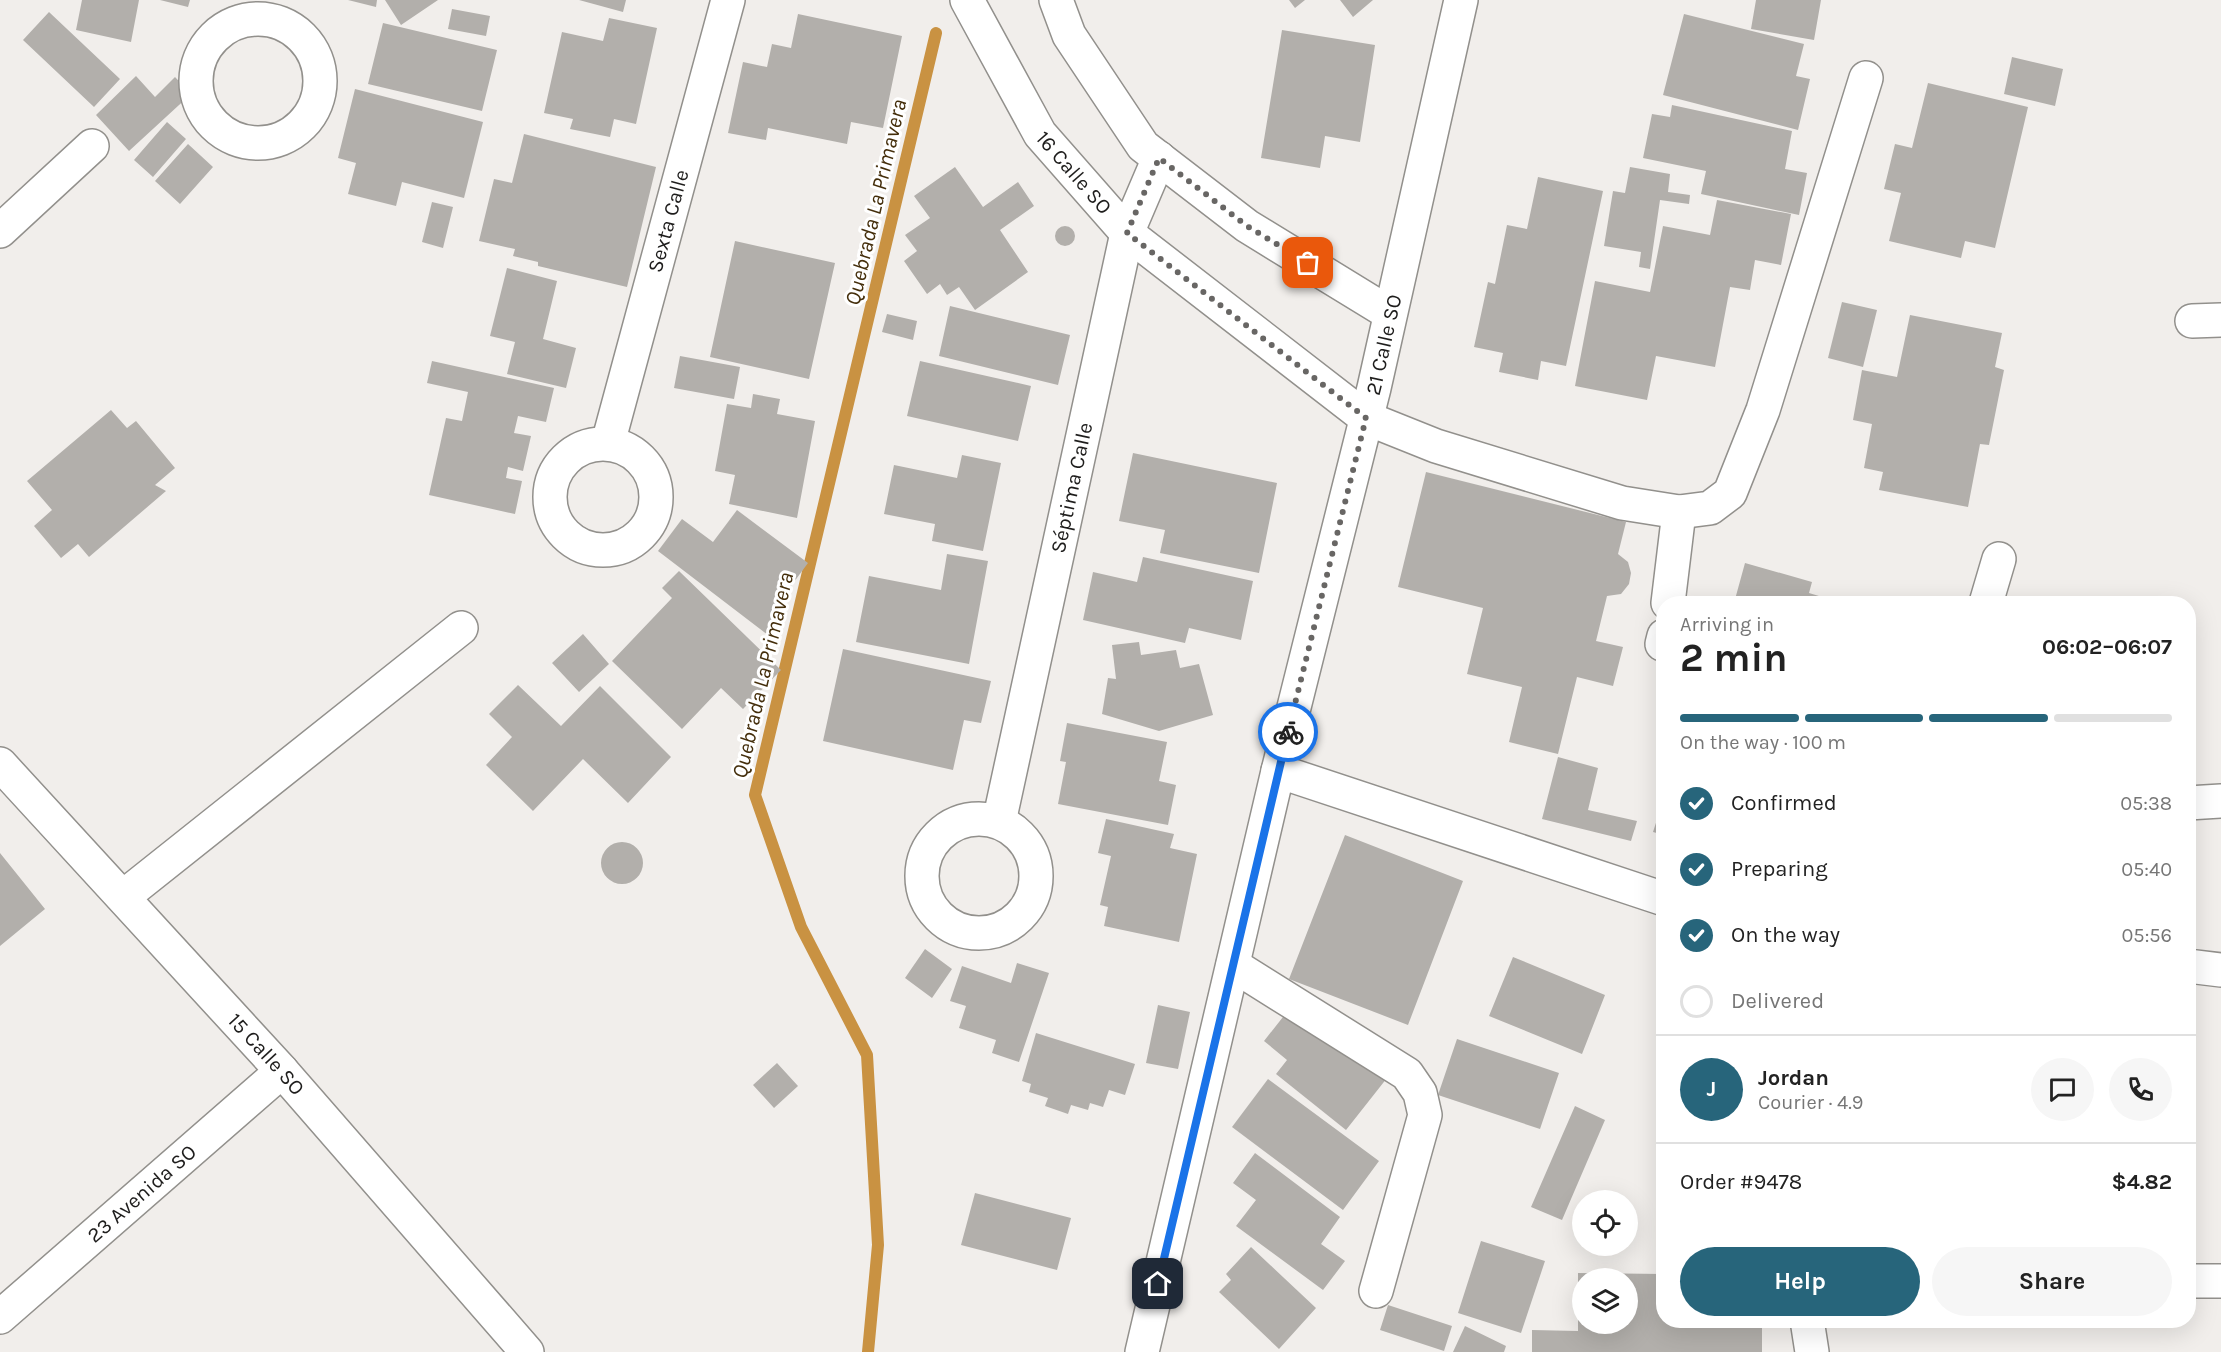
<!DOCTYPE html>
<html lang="en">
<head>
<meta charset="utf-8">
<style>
  :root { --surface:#fff; --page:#f6f6f6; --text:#222; --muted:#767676; --line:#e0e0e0; --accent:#27657b }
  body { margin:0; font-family:Karla,sans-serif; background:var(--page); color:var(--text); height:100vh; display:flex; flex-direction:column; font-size:22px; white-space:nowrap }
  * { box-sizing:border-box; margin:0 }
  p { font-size:20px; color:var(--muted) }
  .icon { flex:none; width:33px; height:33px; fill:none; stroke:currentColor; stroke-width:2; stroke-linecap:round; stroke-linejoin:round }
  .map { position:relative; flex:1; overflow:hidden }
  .panel { position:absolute; left:1656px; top:596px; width:540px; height:732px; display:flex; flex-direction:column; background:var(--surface); border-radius:24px; box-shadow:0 6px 24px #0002 }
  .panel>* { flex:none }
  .controls { position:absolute; left:1572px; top:1190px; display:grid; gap:12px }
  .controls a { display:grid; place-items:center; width:66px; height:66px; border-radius:50%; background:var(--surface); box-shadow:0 6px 24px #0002; font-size:30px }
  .pin { position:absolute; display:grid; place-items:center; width:51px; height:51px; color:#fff; margin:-26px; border-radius:12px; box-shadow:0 3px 9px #0006 }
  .courier { position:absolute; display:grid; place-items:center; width:60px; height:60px; margin:-30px; border:4px solid #1a73e8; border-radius:50%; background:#fff; color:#222; box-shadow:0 2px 8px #0007 }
  .overview em { font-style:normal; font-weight:700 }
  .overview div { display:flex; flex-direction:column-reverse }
  .overview { display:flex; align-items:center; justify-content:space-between; height:102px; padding:0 24px }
  h1 { font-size:39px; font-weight:700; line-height:45px }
  .bar { display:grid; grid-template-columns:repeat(4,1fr); gap:9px 6px; align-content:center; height:72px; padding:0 24px }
  .bar i { height:8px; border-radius:4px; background:var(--line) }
  .bar .on { background:var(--accent) }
  .bar p { grid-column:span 4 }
  .line { display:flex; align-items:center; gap:15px; padding:0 24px; border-top:2px solid var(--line) }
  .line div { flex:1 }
  .round { display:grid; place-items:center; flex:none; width:63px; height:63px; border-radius:32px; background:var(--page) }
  ol { padding:0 24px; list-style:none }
  li { display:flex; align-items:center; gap:18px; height:66px }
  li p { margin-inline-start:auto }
  li .icon { padding:6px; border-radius:50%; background:var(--accent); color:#fff; stroke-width:4 }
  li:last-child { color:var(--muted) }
  li i { width:33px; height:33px; border:3px solid var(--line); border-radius:50% }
  .cta { display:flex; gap:12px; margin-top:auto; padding:12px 24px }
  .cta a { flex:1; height:69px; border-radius:36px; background:var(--accent); color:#fff; font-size:24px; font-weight:700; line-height:69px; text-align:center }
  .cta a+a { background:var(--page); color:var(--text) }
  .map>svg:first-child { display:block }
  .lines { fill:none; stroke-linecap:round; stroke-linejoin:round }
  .stream { stroke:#c99242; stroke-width:12 }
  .building { fill:#b2afab; fill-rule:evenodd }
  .street-casing { stroke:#92908c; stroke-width:36 }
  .secondary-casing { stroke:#92908c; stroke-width:36 }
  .street { stroke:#fff; stroke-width:33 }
  .secondary { stroke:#fff; stroke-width:33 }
  .done { stroke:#686664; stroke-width:6; stroke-dasharray:0 10.8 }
  .route { stroke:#1a73e8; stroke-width:8 }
  .labels { text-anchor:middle; stroke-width:6; stroke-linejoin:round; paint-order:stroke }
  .street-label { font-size:21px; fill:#1e1d1c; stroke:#fff }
  .water-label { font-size:22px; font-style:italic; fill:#442e0b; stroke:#fff }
</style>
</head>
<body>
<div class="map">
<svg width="2221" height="1352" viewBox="0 0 2221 1352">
  <rect width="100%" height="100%" fill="#f1eeeb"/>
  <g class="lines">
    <path class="stream" d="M868,1352L878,1245L867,1055L801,927L755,795L936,33"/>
  </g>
  <path class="building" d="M82,0H139L131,42L76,30Z
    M160,0H190L188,7Z
    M348,0H377L376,7Z
    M385,0H438L401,25Z
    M579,0H626L623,12Z
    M1289,0H1305L1295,8Z
    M1340,0H1373L1353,17Z
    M1756,0H1821L1814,40L1751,29Z
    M452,9L490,16L486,36L448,29Z
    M49,12L120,79L94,107L23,40Z
    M798,14L902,36L883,128L851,122L847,144L768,128L766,140L728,133L743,62L767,67L772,44L791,48Z
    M1684,14L1804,44L1796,76L1810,79L1798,130L1663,95Z
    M609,18L657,28L636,124L614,119L610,137L570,129L573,119L544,113L562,32L603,41Z
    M383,23L497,50L482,111L368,84Z
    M1282,30L1375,45L1360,142L1325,136L1320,168L1261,158Z
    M2012,57L2063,69L2055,106L2004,94Z
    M136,76L155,97L175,77L191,94L129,151L96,115Z
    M1928,83L2028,107L1995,248L1965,241L1961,258L1889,241L1901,193L1884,189L1895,144L1912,148Z
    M355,89L483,122L464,198L402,182L396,206L348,194L356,163L338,158Z
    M1672,105L1792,131L1785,169L1807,173L1799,215L1701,194L1706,171L1643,158L1652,114L1670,117Z
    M167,122L186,139L153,177L134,160Z
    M524,134L656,167L627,287L538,266V262L513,256L515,249L479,241L494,179L512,183Z
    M188,144L213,167L180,204L155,181Z
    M955,167L983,207L1018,182L1034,206L1000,230L1028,272L975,310L959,287L947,295L940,284L927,294L904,261L917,251L905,235L930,218L914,196Z
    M1630,167L1670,174L1668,192L1690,195L1689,204L1660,200L1650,269L1639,267L1641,252L1604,246L1613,191L1625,193Z
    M1538,177L1603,191L1566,366L1541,361L1538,380L1499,372L1503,353L1474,347L1488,282L1495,284L1507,225L1527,229Z
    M1717,200L1791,214L1781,265L1755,260L1750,290L1730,287L1715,367L1656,356L1647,400L1575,386L1595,281L1650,292L1663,226L1710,235Z
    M432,202L453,207L443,248L422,242Z
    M1055 236a10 10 0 1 1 20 0a10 10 0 1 1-20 0Z
    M735,241L835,263L809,379L710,357Z
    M507,268L557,281L543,339L576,348L566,388L507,374L515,342L490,336Z
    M1842,302L1877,310L1863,367L1828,358Z
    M950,306L1070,335L1058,385L939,356Z
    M887,314L917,321L913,340L882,332Z
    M1910,315L2002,333L1995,367L2004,370L1989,445L1980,444L1968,507L1879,490L1883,472L1864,468L1872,424L1853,420L1862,370L1897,377Z
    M680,356L740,367L734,399L674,388Z
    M432,361L554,388L546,422L518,416L514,433L531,436L523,471L508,467L506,478L522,481L515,514L429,495L446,418L462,421L468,392L427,383Z
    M920,361L1031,386L1018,441L907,416Z
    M753,394L780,399L777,414L815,421L797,518L729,504L735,475L715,471L727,404L751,408Z
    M111,410L127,428L136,421L175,468L155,485L166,491L89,557L78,544L61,558L34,526L52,510L27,481Z
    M1133,453L1277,483L1259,573L1160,553L1165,530L1119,521Z
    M962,455L1001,463L983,551L932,541L935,524L884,514L894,465L957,478Z
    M1426,472L1626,522L1618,554L1628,562L1631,573L1629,584L1621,594L1607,596L1596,641L1623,647L1613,686L1577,677L1558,754L1509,742L1522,687L1467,674L1483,608L1398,587Z
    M737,510L808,563L777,605L785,611L768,635L658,551L682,519L713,542Z
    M947,554L988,561L969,664L856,642L869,576L941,590Z
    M1143,557L1253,581L1241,640L1189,628L1185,643L1083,620L1093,572L1137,582Z
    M1745,563L1812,582L1809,593L1842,603H1734Z
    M679,571L781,670L743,709L721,688L682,729L612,661L672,598L662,588Z
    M583,634L609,664L579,692L552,663Z
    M1139,642L1141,655L1176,650L1180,668L1199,664L1213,715L1159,731L1102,714L1108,678L1116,679L1112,645Z
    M843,649L991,681L981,723L964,720L953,770L823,741Z
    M518,685L561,726L600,686L671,757L628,803L583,759L533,811L486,765L512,737L489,714Z
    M1067,723L1167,742L1159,781L1176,785L1168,825L1058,804L1066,762L1060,761Z
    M1558,757L1598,768L1588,810L1637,821L1631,841L1542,819Z
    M1664,798V835L1653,832Z
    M1106,819L1174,834L1170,848L1197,854L1179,942L1104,926L1108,907L1100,905L1111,856L1098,853Z
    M1345,835L1463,881L1408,1025L1289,979Z
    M601 863a21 21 0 1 1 42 0a21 21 0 1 1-42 0Z
    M0,853L45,909L0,946Z
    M925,949L952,969L932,998L905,978Z
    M1513,957L1605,995L1582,1054L1489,1016Z
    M1662,959H1664V991L1657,990Z
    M1017,963L1049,973L1019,1062L992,1053L996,1040L959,1028L966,1006L950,1001L962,966L1011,983Z
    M1294,1003L1387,1078L1346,1130L1276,1074L1287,1060L1264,1041Z
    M1158,1005L1190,1012L1178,1069L1146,1063Z
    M1036,1033L1135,1064L1125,1095L1109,1090L1103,1107L1090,1103L1088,1110L1071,1105L1068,1114L1045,1106L1048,1098L1029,1092L1031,1084L1022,1081Z
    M1457,1039L1559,1073L1540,1129L1438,1095Z
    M777,1063L798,1086L774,1108L753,1085Z
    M1268,1079L1379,1161L1343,1210L1232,1127Z
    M1575,1106L1605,1120L1562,1220L1531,1207Z
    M1255,1153L1340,1217L1321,1244L1345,1261L1323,1290L1236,1226L1256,1200L1233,1183Z
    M975,1193L1071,1218L1057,1270L961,1245Z
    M1481,1241L1545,1261L1521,1333L1458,1313Z
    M1251,1247L1316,1308L1279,1349L1219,1292L1231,1280L1226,1274Z
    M1578,1273L1664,1274V1320H1762V1352H1532V1330L1578,1331ZM1582,1278H1628V1323H1582Z
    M1388,1305L1452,1326L1444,1351L1380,1330Z
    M1465,1326L1506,1346L1504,1352H1453Z"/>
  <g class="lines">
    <defs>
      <g id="street">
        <circle cx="258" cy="81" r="62"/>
        <path d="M0,231L92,146"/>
        <path d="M2192,321L2221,320"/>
        <path d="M1366,418L1436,446L1622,503L1679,512L1710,508L1730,493L1763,410L1866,78"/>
        <path id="s1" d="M608,443L728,0"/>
        <circle cx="603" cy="497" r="53"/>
        <path d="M1668,603L1679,512"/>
        <path d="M1986,603L1999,559"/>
        <path d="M1662,644L1664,636"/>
        <path id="s2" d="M0,764L282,1071L527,1352"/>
        <path d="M1278,771L1664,899"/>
        <path d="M2188,803L2221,801"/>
        <circle cx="979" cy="876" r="57"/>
        <path id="s3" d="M999,822L1127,233L1159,158"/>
        <path d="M123,897L461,628"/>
        <path d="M1233,965L1407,1074L1420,1093L1425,1115L1376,1291"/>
        <path d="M2188,966L2221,970"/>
        <path d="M2188,1281H2221"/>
        <path id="s4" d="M0,1317L282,1071"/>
        <path d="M1807,1320L1812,1352"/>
      </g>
      <g id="secondary">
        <path id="s5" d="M967,0L1040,134L1127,233L1366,418"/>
        <path d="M1056,0L1069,35L1143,146L1247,226L1389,313"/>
        <path id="s6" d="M1142,1352L1278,771L1374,388L1461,0"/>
      </g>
    </defs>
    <use href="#street" class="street-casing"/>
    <use href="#secondary" class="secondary-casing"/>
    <use href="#street" class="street"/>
    <use href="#secondary" class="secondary"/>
  </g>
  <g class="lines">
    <path class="done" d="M1288,732L1366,418L1127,233L1159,158L1247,226L1308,263"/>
    <path class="route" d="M1158,1284L1288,732"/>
  </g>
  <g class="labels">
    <g class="street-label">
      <text dy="7" stroke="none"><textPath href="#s5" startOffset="204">16 Calle SO</textPath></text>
      <text dy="7" stroke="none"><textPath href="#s1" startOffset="230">Sexta Calle</textPath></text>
      <text dy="7" stroke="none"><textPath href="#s6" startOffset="1036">21 Calle SO</textPath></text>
      <text dy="7" stroke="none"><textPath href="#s3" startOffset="342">Séptima Calle</textPath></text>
      <text dy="7" stroke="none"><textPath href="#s2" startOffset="394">15 Calle SO</textPath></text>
      <text dy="7" stroke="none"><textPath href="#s4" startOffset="188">23 Avenida SO</textPath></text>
    </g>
    <g class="water-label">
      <text transform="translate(875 202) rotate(-77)" y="8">Quebrada La Primavera</text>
      <text transform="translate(762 675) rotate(-77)" y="8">Quebrada La Primavera</text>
    </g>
  </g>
</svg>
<div class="controls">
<a><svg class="icon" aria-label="locate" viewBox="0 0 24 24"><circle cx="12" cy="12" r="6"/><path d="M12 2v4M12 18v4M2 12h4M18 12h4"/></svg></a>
<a><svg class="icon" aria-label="layers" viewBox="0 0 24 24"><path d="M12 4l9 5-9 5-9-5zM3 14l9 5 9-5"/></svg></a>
</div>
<div class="pin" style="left:1308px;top:263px;background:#ea580c"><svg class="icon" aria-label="bag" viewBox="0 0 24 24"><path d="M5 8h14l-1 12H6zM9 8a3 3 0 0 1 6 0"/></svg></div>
<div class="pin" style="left:1158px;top:1284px;background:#1f2937"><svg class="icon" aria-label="home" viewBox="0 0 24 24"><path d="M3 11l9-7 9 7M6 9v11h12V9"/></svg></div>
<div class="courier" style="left:1288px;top:732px"><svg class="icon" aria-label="bike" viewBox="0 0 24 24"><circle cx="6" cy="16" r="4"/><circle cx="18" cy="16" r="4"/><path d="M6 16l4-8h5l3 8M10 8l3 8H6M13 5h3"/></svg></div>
<section class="panel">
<div class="overview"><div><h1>2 min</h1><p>Arriving in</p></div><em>06:02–06:07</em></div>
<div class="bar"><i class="on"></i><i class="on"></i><i class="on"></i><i></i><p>On the way · 100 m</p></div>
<ol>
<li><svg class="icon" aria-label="check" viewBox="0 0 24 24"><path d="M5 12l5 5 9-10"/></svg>Confirmed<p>05:38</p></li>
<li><svg class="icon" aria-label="check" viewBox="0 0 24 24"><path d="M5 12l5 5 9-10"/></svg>Preparing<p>05:40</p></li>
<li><svg class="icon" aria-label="check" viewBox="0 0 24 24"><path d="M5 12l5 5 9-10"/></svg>On the way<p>05:56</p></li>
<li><i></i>Delivered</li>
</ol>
<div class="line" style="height:108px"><b class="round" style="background:var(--accent);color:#fff">J</b><div><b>Jordan</b><p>Courier · 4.9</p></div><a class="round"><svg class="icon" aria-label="chat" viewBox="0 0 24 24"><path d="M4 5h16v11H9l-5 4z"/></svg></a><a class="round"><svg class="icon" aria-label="phone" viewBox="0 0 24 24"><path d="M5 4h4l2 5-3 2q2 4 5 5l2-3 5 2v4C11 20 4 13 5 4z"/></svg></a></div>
<div class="line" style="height:78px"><div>Order #9478</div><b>$4.82</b></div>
<div class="cta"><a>Help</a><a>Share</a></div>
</section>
</div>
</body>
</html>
